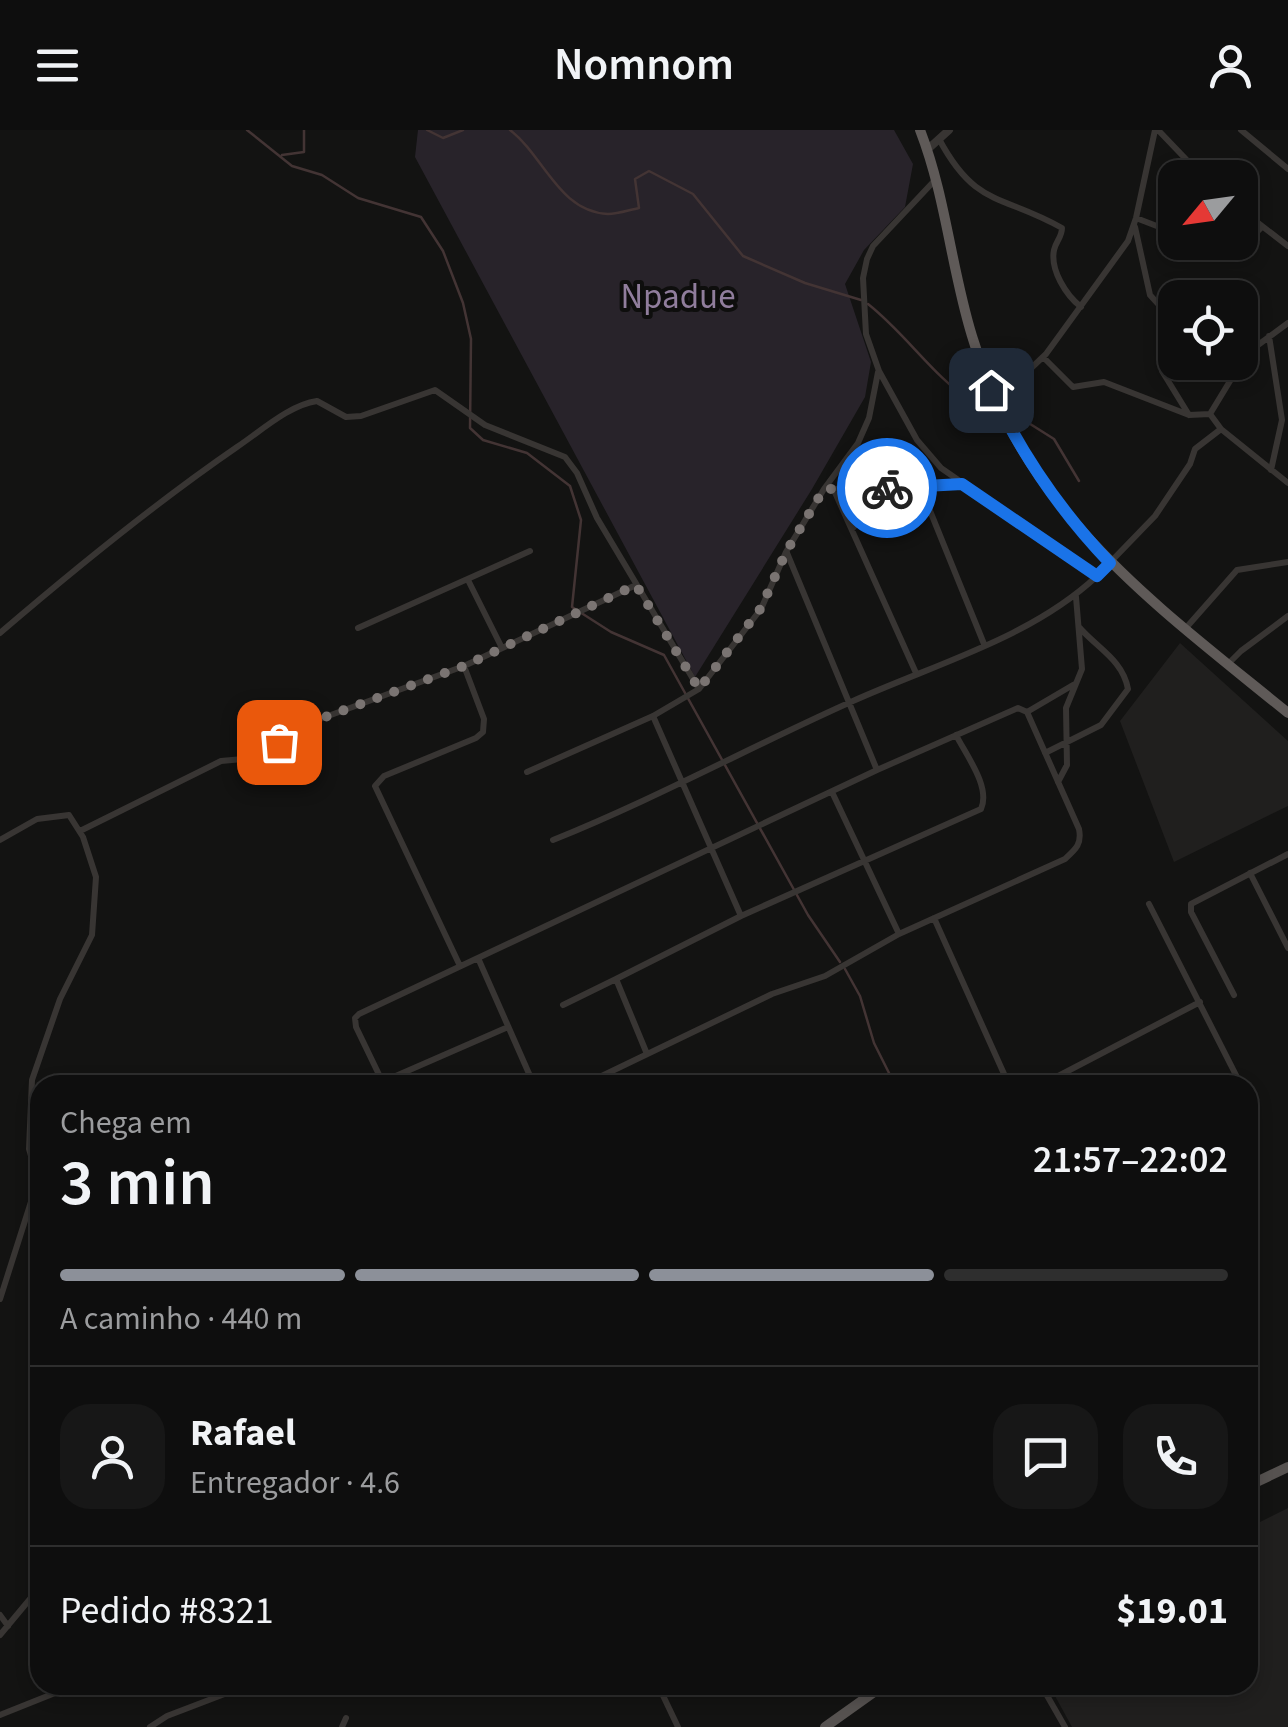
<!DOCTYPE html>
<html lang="pt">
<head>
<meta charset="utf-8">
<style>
  :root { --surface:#0e0e0e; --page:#171717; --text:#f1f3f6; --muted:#9b9c9e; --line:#2e2e2e; --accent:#8c9099 }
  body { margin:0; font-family:"Source Sans 3",sans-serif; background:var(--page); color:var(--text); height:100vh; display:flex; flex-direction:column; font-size:38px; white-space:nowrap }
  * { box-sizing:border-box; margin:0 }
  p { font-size:32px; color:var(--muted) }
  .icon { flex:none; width:55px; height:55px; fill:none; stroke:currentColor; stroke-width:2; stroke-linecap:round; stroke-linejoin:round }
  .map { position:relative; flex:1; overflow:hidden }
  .side { position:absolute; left:30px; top:945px; width:1228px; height:620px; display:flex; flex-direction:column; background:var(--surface); border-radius:30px; box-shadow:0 5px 15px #0003,0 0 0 2px var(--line) }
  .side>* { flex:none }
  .needle { width:65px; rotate:241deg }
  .buttons { position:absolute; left:1158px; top:30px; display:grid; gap:20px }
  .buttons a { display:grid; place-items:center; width:100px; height:100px; border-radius:20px; background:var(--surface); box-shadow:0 5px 15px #0003,0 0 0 2px var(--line); font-size:50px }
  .pin { position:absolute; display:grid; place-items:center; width:85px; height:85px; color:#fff; margin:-42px; border-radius:20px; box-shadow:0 5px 15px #0006 }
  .courier { position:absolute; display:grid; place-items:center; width:100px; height:100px; margin:-50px; border:8px solid #1a73e8; border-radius:50%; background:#fff; color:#222; box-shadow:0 2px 12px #0007 }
  .head em { font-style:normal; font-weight:600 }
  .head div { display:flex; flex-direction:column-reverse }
  .head { display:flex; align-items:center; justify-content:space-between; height:170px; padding:0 30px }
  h1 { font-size:65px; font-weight:600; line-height:75px }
  .bar { display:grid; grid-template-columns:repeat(4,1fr); gap:15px 10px; align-content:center; height:120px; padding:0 30px }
  .bar i { height:12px; border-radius:8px; background:var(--line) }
  .bar .active { background:var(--accent) }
  .bar p { grid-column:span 4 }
  .line { display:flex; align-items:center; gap:25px; padding:0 30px; border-top:2px solid var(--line) }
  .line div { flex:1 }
  .round { display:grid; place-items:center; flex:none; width:105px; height:105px; border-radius:30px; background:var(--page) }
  header { display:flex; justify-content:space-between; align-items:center; height:130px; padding:0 30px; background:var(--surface); font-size:45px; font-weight:600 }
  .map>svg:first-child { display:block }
  .built { fill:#201f1e }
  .green { fill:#28232a }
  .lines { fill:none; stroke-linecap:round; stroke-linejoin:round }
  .stream { stroke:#433434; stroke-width:2.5 }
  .minor { stroke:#383533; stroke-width:6 }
  .tertiary { stroke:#383533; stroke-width:8 }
  .primary { stroke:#565250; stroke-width:10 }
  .trunk { stroke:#5f5a58; stroke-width:10 }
  .done { stroke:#7a7472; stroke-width:10; stroke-dasharray:0 18 }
  .route { stroke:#1a73e8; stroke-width:12 }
  .labels { text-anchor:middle; stroke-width:8; stroke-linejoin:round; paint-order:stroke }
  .park-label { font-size:35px; fill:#907d9c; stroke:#0e0e0d }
</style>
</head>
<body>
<header><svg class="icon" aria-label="menu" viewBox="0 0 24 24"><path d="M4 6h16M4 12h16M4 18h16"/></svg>Nomnom<svg class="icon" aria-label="person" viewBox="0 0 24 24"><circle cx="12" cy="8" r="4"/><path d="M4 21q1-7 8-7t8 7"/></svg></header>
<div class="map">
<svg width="1288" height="1597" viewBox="0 0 1288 1597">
  <rect width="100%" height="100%" fill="#131312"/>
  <path class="built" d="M1180,513L1288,611V676L1174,732L1120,591Z
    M1288,1378V1597H1072L1049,1555H1248V1398Z"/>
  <path class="green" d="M418,0H894L913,34L905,77L864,120L845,154L871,232L865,267L812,359L695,547L415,27Z"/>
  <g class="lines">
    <path class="stream" d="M247,0L292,36L322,45L358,68L421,87L443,121L463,173L471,209L470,298L483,310L527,323L570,356L581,390L572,477L611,502L664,525L808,785L840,832
      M427,0L443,8L463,0
      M510,0C544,26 559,82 608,84C618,84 629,80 639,78L635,49L649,41L693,64L743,126L805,153L861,170
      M282,25L304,22V0
      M868,174C906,204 932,245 972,272
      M1016,285L1054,309L1079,351
      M845,839L860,866L874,913L895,955"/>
    <path class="minor" d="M1158,0L1204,48
      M1241,0L1288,39
      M939,9C976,78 1002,64 1062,98C1062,107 1056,111 1054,120C1050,140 1066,165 1081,177
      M936,49L873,116L867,129L863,148L866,204L879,241L917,310L941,338L1097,446L1155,386L1190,334L1195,319L1221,299L1210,284
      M1240,79L1288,116
      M1136,88L1175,103
      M1135,97L1150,165L1169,186L1175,216L1162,235V241L1189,285
      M1240,105L1252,107L1262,97
      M1269,206L1282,290L1271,340
      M1043,227L1073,257L1104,252L1189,285L1210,284
      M992,259L1025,244L1046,224L1128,111L1136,88L1155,0
      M1210,284L1247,223L1288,193
      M1221,299L1288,353
      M920,356L984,514
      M833,358L916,543
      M830,359L962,355
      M852,399L889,358
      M787,423L877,640
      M468,450L502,518
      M358,498L530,421
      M1185,499L1237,440L1288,432
      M0,503C77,437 154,374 237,317C261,301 289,275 317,271L346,287L361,286L435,260L485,295L565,327L577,343L597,388L699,559
      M1228,534L1241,521L1288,486
      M464,536L636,455
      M1027,582L1073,555
      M1045,623L1101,595L1128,559C1123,530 1097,518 1079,497
      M527,642L653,586L699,559L761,479L786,422L824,359L858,313L869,288L878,242
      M1058,652L1067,635L1066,578L1082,539L1076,467
      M832,662L899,804
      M80,701L221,631L243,629L320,589L464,536L484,589L483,602L476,608L384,646L375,656L460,836
      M0,710L37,689L69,685L83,707L96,747L92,805L60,869L32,950L29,1019L38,1050L0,1169
      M553,710C655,669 752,616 853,571C935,534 1031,508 1097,446
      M1250,743L1288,818
      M1149,774L1241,955
      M741,786L981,679C991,657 966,625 956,605
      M934,788L1009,955
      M478,828L534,955
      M1234,865L1191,782V774L1288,724
      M563,875L616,849
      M647,924L616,849L741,786L653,586
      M382,952L508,897
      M384,955L356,897L355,888L359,884L877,640L1018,578L1027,582L1079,699C1082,714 1076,719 1065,729L899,804L825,846L772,864L583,955
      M1041,955L1200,872
      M1248,967V968
      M0,1485L8,1496
      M0,1505L40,1457
      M658,1555L678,1597
      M1041,1555L1065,1597
      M0,1585L75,1555
      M150,1597L167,1586L248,1555
      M342,1597L346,1588"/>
    <path class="tertiary" d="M928,19L949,0"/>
    <path class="primary" d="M1248,1356L1288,1337
      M825,1597L884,1555"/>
    <path class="trunk" d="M920,0C946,67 951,138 972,206C1025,383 1152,472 1288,583"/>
  </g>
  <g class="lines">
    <path class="done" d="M279,612L320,589L464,536L636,455L699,559L761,478L786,422L824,359L887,358"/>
    <path class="route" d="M887,358L962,354L1097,446L1110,433C1059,380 1022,325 991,260"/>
  </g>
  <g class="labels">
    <g class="park-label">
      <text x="678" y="178">Npadue</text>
    </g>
  </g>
</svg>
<div class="buttons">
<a><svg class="needle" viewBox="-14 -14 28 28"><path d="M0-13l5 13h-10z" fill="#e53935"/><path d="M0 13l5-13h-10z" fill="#9b9c9e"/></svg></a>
<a><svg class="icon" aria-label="locate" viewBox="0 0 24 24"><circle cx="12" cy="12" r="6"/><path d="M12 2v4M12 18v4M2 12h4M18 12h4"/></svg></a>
</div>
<div class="pin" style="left:279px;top:612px;background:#ea580c"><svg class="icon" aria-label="bag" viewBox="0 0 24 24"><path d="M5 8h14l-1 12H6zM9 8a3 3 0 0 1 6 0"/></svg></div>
<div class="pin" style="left:991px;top:260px;background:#1f2937"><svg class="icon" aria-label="home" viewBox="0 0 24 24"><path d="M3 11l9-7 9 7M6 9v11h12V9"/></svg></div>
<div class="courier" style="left:887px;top:358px"><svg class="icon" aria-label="bike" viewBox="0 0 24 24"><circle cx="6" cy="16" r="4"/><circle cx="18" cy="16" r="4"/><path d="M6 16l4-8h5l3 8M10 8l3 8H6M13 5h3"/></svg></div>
<section class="side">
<div class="head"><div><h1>3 min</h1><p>Chega em</p></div><em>21:57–22:02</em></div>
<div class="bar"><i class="active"></i><i class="active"></i><i class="active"></i><i></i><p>A caminho · 440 m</p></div>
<div class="line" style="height:180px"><a class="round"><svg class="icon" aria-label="person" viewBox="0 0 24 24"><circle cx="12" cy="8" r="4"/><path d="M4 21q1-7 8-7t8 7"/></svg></a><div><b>Rafael</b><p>Entregador · 4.6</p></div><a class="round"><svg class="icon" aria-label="chat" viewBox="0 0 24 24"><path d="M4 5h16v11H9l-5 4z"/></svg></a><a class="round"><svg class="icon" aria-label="phone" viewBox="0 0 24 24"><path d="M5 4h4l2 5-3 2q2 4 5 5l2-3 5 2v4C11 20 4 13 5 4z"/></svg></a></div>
<div class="line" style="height:130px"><div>Pedido #8321</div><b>$19.01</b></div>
</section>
</div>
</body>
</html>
